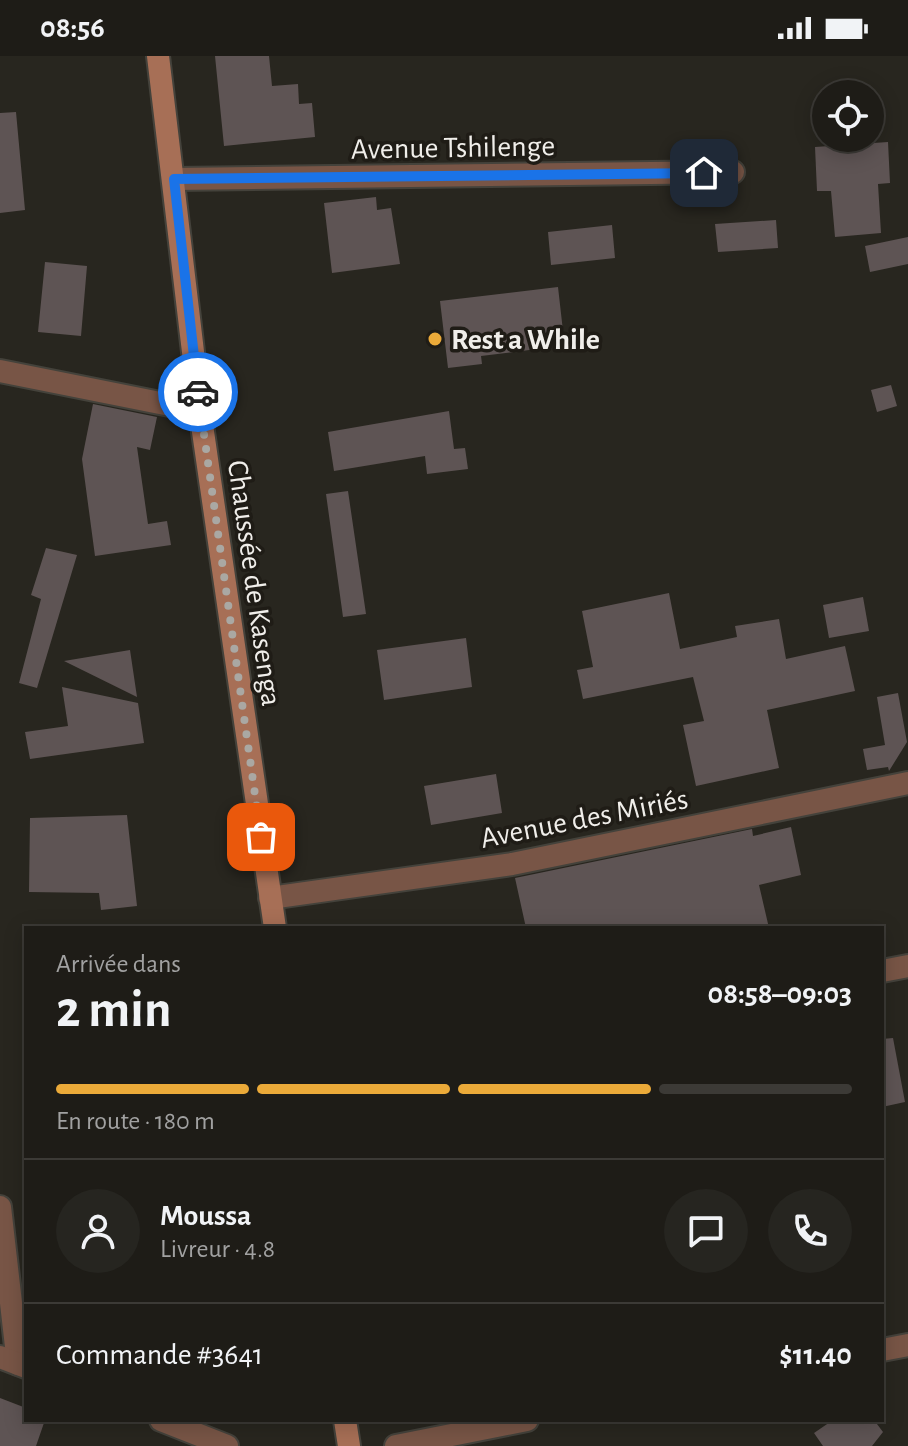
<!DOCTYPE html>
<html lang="fr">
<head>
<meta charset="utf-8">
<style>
  :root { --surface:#1e1c17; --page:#262520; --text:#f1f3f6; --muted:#a1a1a1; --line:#3c3a36; --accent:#ebaa39 }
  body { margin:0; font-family:"Alegreya Sans",sans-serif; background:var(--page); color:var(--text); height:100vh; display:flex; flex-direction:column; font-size:30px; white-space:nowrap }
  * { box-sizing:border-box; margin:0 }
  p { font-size:26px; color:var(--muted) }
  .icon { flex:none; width:44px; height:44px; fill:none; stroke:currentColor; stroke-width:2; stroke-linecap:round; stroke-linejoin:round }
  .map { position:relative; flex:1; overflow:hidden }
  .details { position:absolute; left:24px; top:870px; width:860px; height:496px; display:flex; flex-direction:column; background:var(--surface); border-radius:0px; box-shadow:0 4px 20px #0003,0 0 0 2px var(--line) }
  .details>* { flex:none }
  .buttons { position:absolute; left:812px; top:24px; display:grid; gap:16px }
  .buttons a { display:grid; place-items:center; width:72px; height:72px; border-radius:50%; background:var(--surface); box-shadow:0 4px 20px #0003,0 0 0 2px var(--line); font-size:40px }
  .pin { position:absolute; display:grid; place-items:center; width:68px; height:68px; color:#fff; margin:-34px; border-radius:16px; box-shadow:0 4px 12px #0006 }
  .courier { position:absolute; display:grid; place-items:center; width:80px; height:80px; margin:-40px; border:6px solid #1a73e8; border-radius:50%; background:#fff; color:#222; box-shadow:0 2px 10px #0007 }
  .head em { font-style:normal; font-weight:600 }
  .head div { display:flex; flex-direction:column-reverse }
  .head { display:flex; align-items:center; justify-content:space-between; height:136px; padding:0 32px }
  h1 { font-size:52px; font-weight:600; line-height:60px }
  .bar { display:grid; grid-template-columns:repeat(4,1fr); gap:12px 8px; align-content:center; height:96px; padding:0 32px }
  .bar i { height:10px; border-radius:6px; background:var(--line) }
  .bar .selected { background:var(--accent) }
  .bar p { grid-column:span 4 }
  .line { display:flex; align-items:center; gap:20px; padding:0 32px; border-top:2px solid var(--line) }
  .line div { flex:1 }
  .round { display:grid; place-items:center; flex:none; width:84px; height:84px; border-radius:42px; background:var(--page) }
  .status { display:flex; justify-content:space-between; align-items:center; height:56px; padding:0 40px; background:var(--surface); direction:ltr }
  .status svg { height:22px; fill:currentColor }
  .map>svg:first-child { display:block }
  .building { fill:#5e5454 }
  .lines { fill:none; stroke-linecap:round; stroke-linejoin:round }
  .minor-casing { stroke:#44423b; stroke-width:26 }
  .tertiary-casing { stroke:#44423b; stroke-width:26 }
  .secondary-casing { stroke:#44423b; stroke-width:26 }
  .minor { stroke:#785546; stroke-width:22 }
  .tertiary { stroke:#785546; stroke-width:22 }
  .secondary { stroke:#a76f56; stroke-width:22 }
  .done { stroke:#aaa8a3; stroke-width:8; stroke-dasharray:0 14.4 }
  .route { stroke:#1a73e8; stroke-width:10 }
  .poi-dot { fill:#ebaa39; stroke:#1f1c16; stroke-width:3 }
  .labels { text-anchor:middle; stroke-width:7; stroke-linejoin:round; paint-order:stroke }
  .street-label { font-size:30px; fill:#f0eeea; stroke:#1f1c16 }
  .poi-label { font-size:30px; font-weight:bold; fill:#f0eeea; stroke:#1f1c16; text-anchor:start }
</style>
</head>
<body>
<div class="status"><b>08:56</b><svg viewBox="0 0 49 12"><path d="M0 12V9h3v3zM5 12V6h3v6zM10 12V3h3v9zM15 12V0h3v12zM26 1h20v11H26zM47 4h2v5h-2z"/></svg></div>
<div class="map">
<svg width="908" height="1390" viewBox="0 0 908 1390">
  <rect width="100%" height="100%" fill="#28261f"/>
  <path class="building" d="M215,0H269L272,30L298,28L299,48L312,47L315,81L224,90Z
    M16,56L25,154L0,157V57Z
    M888,86L890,127L878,128L881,177L835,181L831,135H817L815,91Z
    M376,141L377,154L391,152L400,208L332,217L324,147Z
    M776,164L778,192L718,196L715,168Z
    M612,169L615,202L551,209L548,176Z
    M908,181V208L870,216L865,190Z
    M45,206L87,210L81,280L38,276Z
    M558,231L563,275L536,279L537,293L481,300L482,308L448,312L440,245Z
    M891,329L897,350L877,356L871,334Z
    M93,348L157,361L150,394L137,391L148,468L167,465L171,489L95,500L82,403Z
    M449,355L454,393L465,392L468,413L427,418L425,400L334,415L328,376Z
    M348,435L366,558L343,561L326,438Z
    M46,492L77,499L37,632L19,627L41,543L31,539Z
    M669,537L680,593L737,581L735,570L779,563L786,603L845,590L855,635L767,654L779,712L696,730L683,669L704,665L693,621L583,643L577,614L593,611L582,555Z
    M863,541L869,575L829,582L823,549Z
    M466,582L472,631L384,644L377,594Z
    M130,594L137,641L64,605Z
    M62,631L138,647L144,687L30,703L25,676L68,670Z
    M898,637L907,686L889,715L888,711L867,714L863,693L885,689L877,641Z
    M496,718L502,757L431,769L424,730Z
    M127,759L137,850L101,854L99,837L29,836L30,762Z
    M791,771L801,819L759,829L769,872H526L515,822L752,773L753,780Z
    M893,982L905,1046L882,1051V983Z
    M0,1342L26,1352V1364H45L36,1390H0Z
    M833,1364H874L883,1376L872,1390H823L814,1377Z"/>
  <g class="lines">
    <defs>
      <path id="minor" d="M174,123L733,116
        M0,315L200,355
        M270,842L512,808L908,727
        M882,915L908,910
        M0,1151L18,1308
        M882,1294L908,1289
        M396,1390L527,1364"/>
      <path id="tertiary" d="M0,1301L26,1311
        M161,1364L227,1390"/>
      <path id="secondary" d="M158,0L200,355L275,872
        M345,1364L349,1390"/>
    </defs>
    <use href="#minor" class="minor-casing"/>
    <use href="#tertiary" class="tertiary-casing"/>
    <use href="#secondary" class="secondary-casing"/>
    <use href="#minor" class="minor"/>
    <use href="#tertiary" class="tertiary"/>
    <use href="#secondary" class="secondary"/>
  </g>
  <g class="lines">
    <path class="done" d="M198,336L261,781"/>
    <path class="route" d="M198,336L174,123L704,117"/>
  </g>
  <circle class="poi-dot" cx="435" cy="283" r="8"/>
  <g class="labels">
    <g class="street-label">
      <text transform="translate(453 91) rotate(-1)" y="10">Avenue Tshilenge</text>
      <text transform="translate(255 527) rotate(82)" y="10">Chaussée de Kasenga</text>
      <text transform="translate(584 762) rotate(-11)" y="10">Avenue des Miriés</text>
    </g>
    <g class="poi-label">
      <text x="451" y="293">Rest a While</text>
    </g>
  </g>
</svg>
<div class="buttons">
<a><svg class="icon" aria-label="locate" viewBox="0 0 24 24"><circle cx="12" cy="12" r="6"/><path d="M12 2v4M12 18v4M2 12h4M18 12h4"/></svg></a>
</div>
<div class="pin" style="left:261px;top:781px;background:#ea580c"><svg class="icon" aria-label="bag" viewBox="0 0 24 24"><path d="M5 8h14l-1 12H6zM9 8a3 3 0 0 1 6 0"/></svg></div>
<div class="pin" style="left:704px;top:117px;background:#1f2937"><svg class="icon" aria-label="home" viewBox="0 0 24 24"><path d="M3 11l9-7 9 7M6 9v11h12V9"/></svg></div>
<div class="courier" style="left:198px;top:336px"><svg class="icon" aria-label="car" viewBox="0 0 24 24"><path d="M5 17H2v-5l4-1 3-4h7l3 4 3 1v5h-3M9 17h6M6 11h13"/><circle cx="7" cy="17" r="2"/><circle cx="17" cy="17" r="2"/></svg></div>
<section class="details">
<div class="head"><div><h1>2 min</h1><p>Arrivée dans</p></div><em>08:58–09:03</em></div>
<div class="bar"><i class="selected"></i><i class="selected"></i><i class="selected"></i><i></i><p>En route · 180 m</p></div>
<div class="line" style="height:144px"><a class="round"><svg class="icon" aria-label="person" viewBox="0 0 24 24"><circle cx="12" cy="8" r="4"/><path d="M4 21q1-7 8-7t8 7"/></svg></a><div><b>Moussa</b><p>Livreur · 4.8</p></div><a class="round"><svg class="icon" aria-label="chat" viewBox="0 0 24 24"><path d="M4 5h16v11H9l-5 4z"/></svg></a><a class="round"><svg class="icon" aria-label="phone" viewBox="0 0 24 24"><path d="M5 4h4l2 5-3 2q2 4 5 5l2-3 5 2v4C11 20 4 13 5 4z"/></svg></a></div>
<div class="line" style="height:104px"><div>Commande #3641</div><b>$11.40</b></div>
</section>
</div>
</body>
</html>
